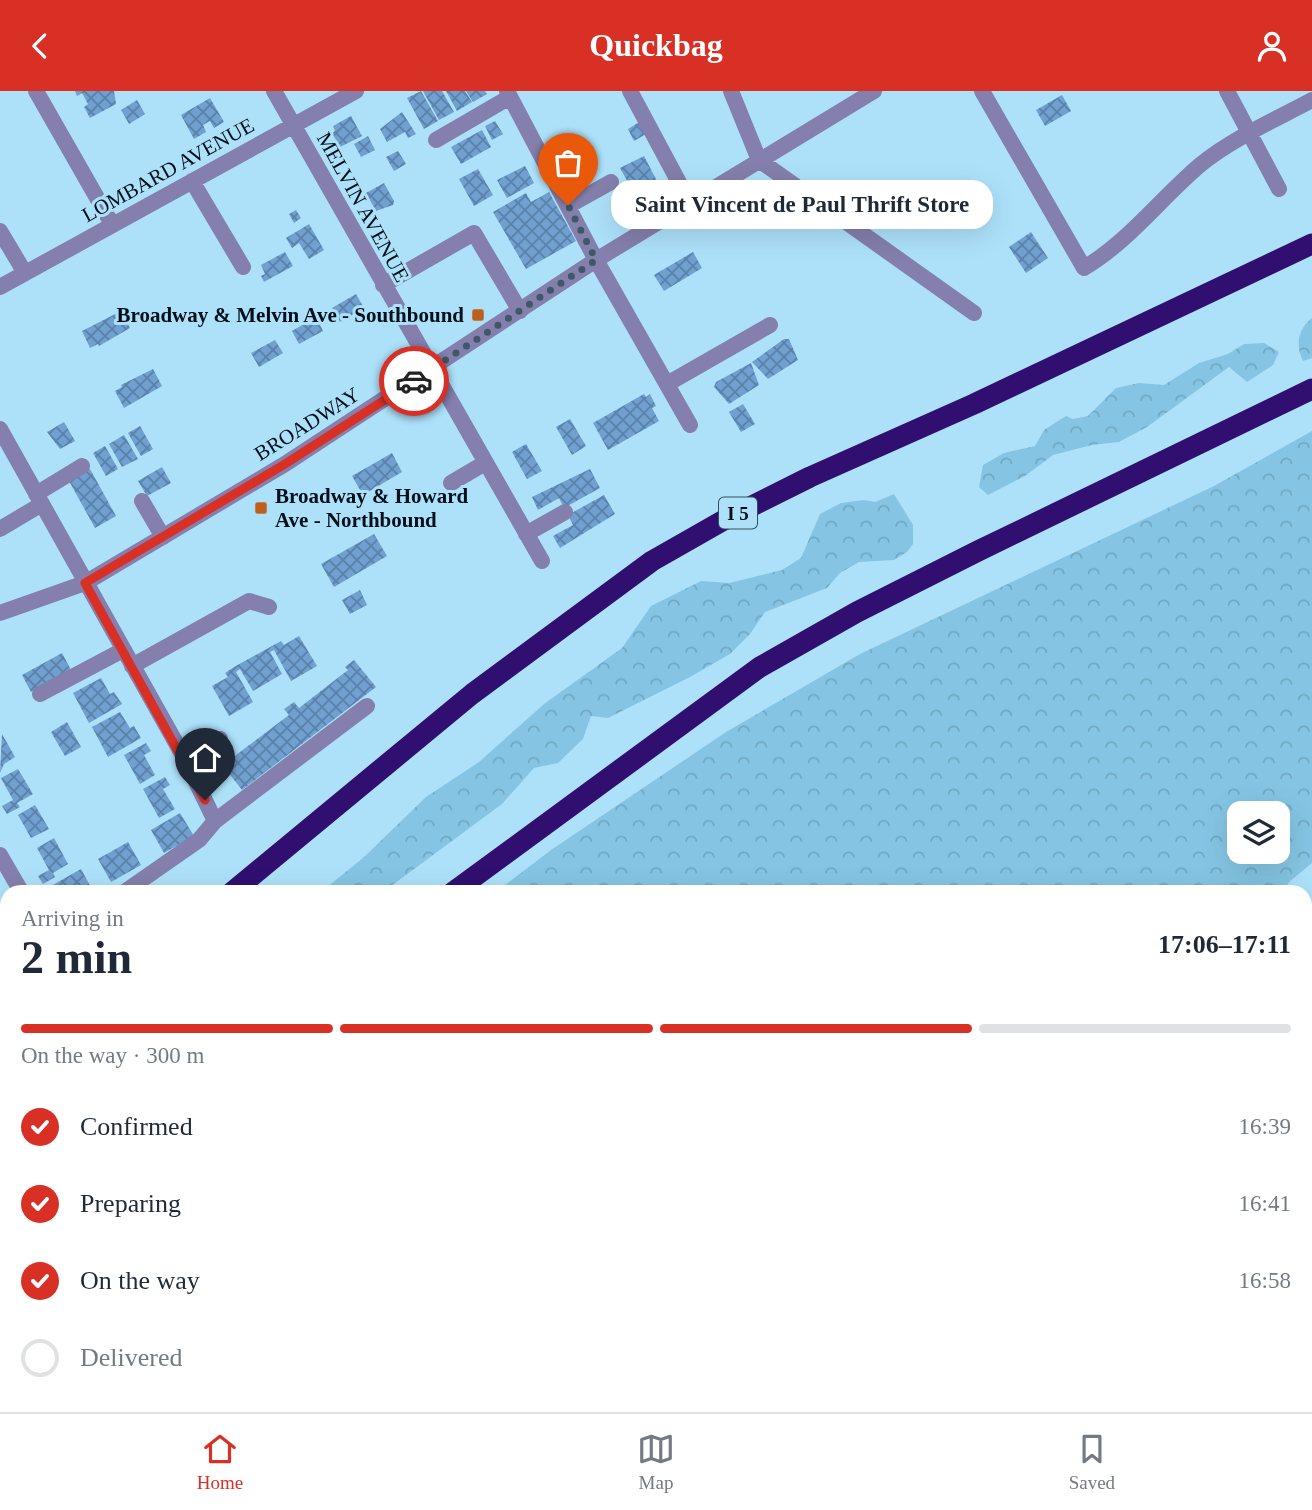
<!DOCTYPE html>
<html lang="en">
<head>
<meta charset="utf-8">
<style>
  :root { --surface:#fff; --page:#f2f2f3; --text:#1f2937; --muted:#747a83; --line:#e0e1e3; --accent:#d93025 }
  body { margin:0; font-family:Georgia,serif; background:var(--page); color:var(--text); height:100vh; display:flex; flex-direction:column; font-size:26px; white-space:nowrap }
  * { box-sizing:border-box; margin:0 }
  p { font-size:23px; color:var(--muted) }
  .icon { flex:none; width:38px; height:38px; fill:none; stroke:currentColor; stroke-width:2; stroke-linecap:round; stroke-linejoin:round }
  .map { position:relative; flex:1; overflow:hidden }
  .sheet { position:absolute; left:0px; top:794px; width:1312px; height:527px; display:flex; flex-direction:column; background:var(--surface); border-radius:21px 21px 0 0; box-shadow:0 7px 28px #0002 }
  .sheet>* { flex:none }
  .fabs { position:absolute; left:1227px; top:710px; display:grid; gap:14px }
  .fabs a { display:grid; place-items:center; width:63px; height:63px; border-radius:14px; background:var(--surface); box-shadow:0 7px 28px #0002; font-size:35px }
  .pin { position:absolute; display:grid; place-items:center; width:60px; height:60px; color:#fff; margin:-72px -30px; border-radius:50% 50% 50% 0; rotate:-45deg; box-shadow:0 0 7px #0007 }
  .pin .icon { rotate:45deg }
  .courier { position:absolute; display:grid; place-items:center; width:70px; height:70px; margin:-35px; border:5px solid #d93025; border-radius:50%; background:#fff; color:#222; box-shadow:0 2px 9px #0007 }
  .bubble { position:absolute; height:49px; border-radius:21px; background:var(--surface); box-shadow:0 7px 28px #0002; font-size:23px; font-weight:600; line-height:49px; text-align:center }
  .overview em { font-style:normal; font-weight:600 }
  .overview div { display:flex; flex-direction:column-reverse }
  .overview { display:flex; align-items:center; justify-content:space-between; height:119px; padding:0 21px }
  h1 { font-size:46px; font-weight:600; line-height:52px }
  .bar { display:grid; grid-template-columns:repeat(4,1fr); gap:10px 7px; align-content:center; height:84px; padding:0 21px }
  .bar i { height:9px; border-radius:5px; background:var(--line) }
  .bar .active { background:var(--accent) }
  .bar p { grid-column:span 4 }
  ol { padding:0 21px; list-style:none }
  li { display:flex; align-items:center; gap:21px; height:77px }
  li p { margin-inline-start:auto }
  li .icon { padding:7px; border-radius:50%; background:var(--accent); color:#fff; stroke-width:4 }
  li:last-child { color:var(--muted) }
  li i { width:38px; height:38px; border:4px solid var(--line); border-radius:50% }
  header { display:flex; justify-content:space-between; align-items:center; height:91px; padding:0 21px; background:var(--accent); color:#fff; font-size:32px; font-weight:600 }
  .tab-bar { display:flex; justify-content:space-around; align-items:center; height:98px; border-top:2px solid var(--line); background:var(--surface); font-size:19px; color:var(--muted) }
  .tab-bar a { display:grid; justify-items:center; gap:4px }
  .tab-bar .active { color:var(--accent) }
  .map>svg:first-child { display:block }
  .forest { fill:url(#forest-crowns); fill-rule:evenodd }
  .wetland { fill:url(#wetland-marsh) }
  .building { fill:url(#building-cross-hatch) }
  .lines { fill:none; stroke-linecap:round; stroke-linejoin:round }
  .minor { stroke:#847fac; stroke-width:16 }
  .major { stroke:#443381; stroke-width:18 }
  .highway { stroke:#300f70; stroke-width:21 }
  .done { stroke:#3d5868; stroke-width:7; stroke-dasharray:0 12.6 }
  .route { stroke:#d93025; stroke-width:9 }
  .poi-dot { fill:#bf5f1e; stroke:#ade1fa; stroke-width:2.5 }
  .labels { text-anchor:middle; stroke-width:6; stroke-linejoin:round; paint-order:stroke }
  .shield { fill:#ade1fa; stroke:#344e5d; stroke-width:2 }
  .shield-label { font-size:19px; font-weight:bold; fill:#000f1a }
  .street-label { font-size:21px; fill:#000f1a; stroke:#ade1fa }
  .poi-label { font-size:21px; font-weight:bold; fill:#000f1a; stroke:#ade1fa; text-anchor:end }
</style>
</head>
<body>
<header><svg class="icon" aria-label="back" viewBox="0 0 24 24"><path d="M15 5l-7 7 7 7"/></svg>Quickbag<svg class="icon" aria-label="person" viewBox="0 0 24 24"><circle cx="12" cy="8" r="4"/><path d="M4 21q1-7 8-7t8 7"/></svg></header>
<div class="map">
<svg width="1312" height="1321" viewBox="0 0 1312 1321">
  <defs>
    <pattern id="forest-crowns" width="20" height="18" patternUnits="userSpaceOnUse" patternTransform="scale(1.75)"><rect width="20" height="18" fill="#85c5e3"/><path d="M2 6a3 3 0 1 1 6 0M12 15a3 3 0 1 1 6 0" fill="none" stroke="#71a8c2"/></pattern>
    <pattern id="wetland-marsh" width="20" height="14" patternUnits="userSpaceOnUse" patternTransform="scale(1.75)"><rect width="20" height="14" fill="#85c5e3"/><path d="M1 5h8M5 5V1M11 12h8M15 12V8" fill="none" stroke="#71a8c2"/></pattern>
    <pattern id="building-cross-hatch" width="8" height="8" patternUnits="userSpaceOnUse" patternTransform="scale(1.75)"><rect width="8" height="8" fill="#70a0d0"/><path d="M0 0l8 8M0 8l8-8" fill="none" stroke="#5a81a8"/></pattern>
  </defs>
  <rect width="100%" height="100%" fill="#ade1fa"/>
  <path class="forest" d="M1312,227V267L1303,270C1295,254 1298,238 1312,227Z
    M1264,252L1279,261L1273,274L1247,291L1229,276L1147,336L1119,351L1092,354L1053,364L1025,385L988,404L979,396L983,374L1004,362L1035,355L1044,339L1066,325L1073,328L1088,325L1116,297L1139,292L1164,294L1199,272L1228,263L1244,253Z
    M1312,340V772L1289,791L1284,801H496L551,759L726,641L860,563L1214,395ZM1239,723H1278V761H1239Z
    M894,403L913,434V453L907,461L894,469L859,471L840,482L827,497L765,521L750,543L730,563L690,586L608,627L591,625L583,648L558,672L534,677L502,713L383,801H321L363,767L426,706L479,671L544,613L622,557L651,515L701,490L729,492L782,479L801,467L820,423L841,412L864,409L875,411Z
    M7,1177V1314H577L573,1321H0V1182Z"/>
  <path class="wetland" d="M896,1314H977L982,1321H898Z"/>
  <path class="building" d="M75,0H114L116,13L90,27L84,16L88,13L82,2L77,5Z
    M421,0L438,30L424,38L407,7Z
    M423,0H442L454,21L439,29Z
    M446,0H465L472,11L457,20Z
    M466,0H485L487,3L473,11Z
    M1062,4L1071,20L1045,35L1036,19Z
    M210,7L224,31L214,37L210,30L203,34L206,41L194,48L181,24Z
    M137,9L145,23L129,33L121,19Z
    M402,21L416,43L408,47L405,41L387,51L380,38Z
    M351,25L362,45L340,56L332,42L335,40L333,35Z
    M495,30L503,43L492,49L485,35Z
    M641,30L648,42L634,50L628,38Z
    M482,39L491,56L461,73L451,56Z
    M368,45L375,59L361,66L354,53Z
    M398,60L406,73L394,80L386,66Z
    M644,65L658,92L635,104L620,77Z
    M525,75L534,92L507,107L497,89Z
    M478,78L493,104L474,115L459,88Z
    M384,92L394,110L393,114L376,120L366,102Z
    M549,101L576,150L526,178L493,121L526,102L531,111Z
    M296,119L301,127L294,132L289,123Z
    M309,133L324,159L309,168L299,152L292,157L286,147Z
    M1031,141L1048,167L1026,182L1009,156Z
    M285,161L293,175L264,191L261,185L265,183L261,174Z
    M693,161L702,177L664,200L654,184Z
    M356,203L364,217L340,231L332,217Z
    M121,220L130,237L99,255L98,253L90,257L82,240Z
    M316,226L323,240L299,253L292,240Z
    M784,248H789L798,269L768,288L752,271Z
    M275,249L283,262L259,276L251,262Z
    M751,272L759,294L729,313L714,296L716,291Z
    M153,278L162,295L124,317L115,300L122,296L121,294Z
    M644,303L646,306L650,303L656,315L652,317L659,330L608,359L593,332Z
    M743,313L755,333L741,341L729,321Z
    M570,328L586,355L572,364L556,336Z
    M64,331L75,350L60,358L47,341Z
    M140,335L153,358L141,365L128,342Z
    M124,344L138,368L122,376L109,353Z
    M526,353L542,380L527,388L512,361Z
    M105,355L118,378L106,385L93,362Z
    M392,362L402,381L363,404L352,385Z
    M162,376L171,392L147,405L138,390Z
    M90,378L116,425L95,437L69,390Z
    M590,378L600,397L564,417L559,407L538,419L532,406Z
    M604,404L615,423L560,457L553,445L573,434L568,424Z
    M374,443L387,465L334,496L321,473Z
    M360,499L367,514L350,523L342,509Z
    M299,545L317,575L291,590L274,559L270,561L282,583L253,600L240,578L236,581L253,611L229,625L212,595L228,586L225,582L234,576L281,550L284,554Z
    M62,562L71,579L31,601L22,584Z
    M354,569L376,596L242,699L220,671L229,664L232,667L289,624L284,618L294,611L299,617L348,579L345,576Z
    M101,587L110,603L114,601L122,613L89,632L73,602Z
    M120,621L130,637L134,635L141,647L108,666L92,636Z
    M67,631L81,656L65,665L51,641Z
    M2,643L15,666L4,673L0,682Z
    M146,652L151,660L144,664L155,684L140,693L124,664Z
    M18,678L33,703L17,712L20,716L7,723L2,715L13,709L1,687Z
    M165,686L170,694L163,698L175,718L159,727L143,698Z
    M35,714L49,738L31,747L18,724Z
    M180,722L194,745L164,762L151,739Z
    M54,747L68,773L53,782L55,786L43,793L38,785L49,779L37,757Z
    M128,751L141,774L111,791L98,768Z
    M81,778L94,802H55L51,795Z
    M0,828L7,841V893L0,897Z"/>
  <g class="lines">
    <path class="minor" d="M36,0L112,133
      M274,0L542,470
      M507,0L596,169L690,334
      M630,0L690,112
      M731,0L759,69L974,222
      M982,0L1084,177C1129,150 1160,108 1200,74C1233,47 1275,29 1312,9
      M1227,0L1279,98
      M436,49L510,6
      M192,90L243,176
      M568,115L611,91
      M0,140L25,182
      M383,194L474,142L520,220
      M0,196L356,0
      M667,293L770,234
      M0,338L185,668L215,730
      M451,392L485,372
      M36,403L82,375
      M142,410L163,446
      M0,438L42,413
      M526,443L565,421
      M0,522L85,492L285,373L596,169L874,0
      M132,575L249,510L269,516
      M40,603L123,559
      M185,668L220,648
      M0,764L22,802
      M123,802L199,749L215,730L367,615
      M0,910L7,905"/>
    <path class="major" d="M1306,923L1312,917
      M817,1321L825,1314"/>
    <path class="highway" d="M231,802L472,603L652,470L724,429L810,386L974,313L1312,153
      M452,802L760,576L857,521L978,460L1312,298
      M0,991L7,986
      M0,1140L7,1135"/>
  </g>
  <g class="lines">
    <path class="done" d="M414,290L596,169L568,114"/>
    <path class="route" d="M205,709L85,492L285,373L414,290"/>
  </g>
  <g class="poi-dot">
    <rect x="471" y="217" width="14" height="14" rx="3.5"/>
    <rect x="254" y="410" width="14" height="14" rx="3.5"/>
  </g>
  <g class="labels">
    <rect class="shield" x="719" y="406.5" width="38" height="31" rx="5"/>
    <g class="shield-label">
      <text x="738" y="429">I 5</text>
    </g>
    <g class="street-label">
      <text transform="translate(168 79) rotate(-29)" y="7">LOMBARD AVENUE</text>
      <text transform="translate(363 116) rotate(61)" y="7">MELVIN AVENUE</text>
      <text transform="translate(307 333) rotate(-32)" y="7">BROADWAY</text>
    </g>
    <g class="poi-label">
      <text x="464" y="231">Broadway &amp; Melvin Ave - Southbound</text>
      <text x="275" y="412" text-anchor="start">Broadway &amp; Howard<tspan x="275" dy="24">Ave - Northbound</tspan></text>
    </g>
  </g>
</svg>
<div class="fabs">
<a><svg class="icon" aria-label="layers" viewBox="0 0 24 24"><path d="M12 4l9 5-9 5-9-5zM3 14l9 5 9-5"/></svg></a>
</div>
<div class="pin" style="left:568px;top:114px;background:#ea580c"><svg class="icon" aria-label="bag" viewBox="0 0 24 24"><path d="M5 8h14l-1 12H6zM9 8a3 3 0 0 1 6 0"/></svg></div>
<div class="pin" style="left:205px;top:709px;background:#1f2937"><svg class="icon" aria-label="home" viewBox="0 0 24 24"><path d="M3 11l9-7 9 7M6 9v11h12V9"/></svg></div>
<div class="courier" style="left:414px;top:290px"><svg class="icon" aria-label="car" viewBox="0 0 24 24"><path d="M5 17H2v-5l4-1 3-4h7l3 4 3 1v5h-3M9 17h6M6 11h13"/><circle cx="7" cy="17" r="2"/><circle cx="17" cy="17" r="2"/></svg></div>
<div class="bubble" style="left:611px;top:89px;width:382px">Saint Vincent de Paul Thrift Store</div>
<section class="sheet">
<div class="overview"><div><h1>2 min</h1><p>Arriving in</p></div><em>17:06–17:11</em></div>
<div class="bar"><i class="active"></i><i class="active"></i><i class="active"></i><i></i><p>On the way · 300 m</p></div>
<ol>
<li><svg class="icon" aria-label="check" viewBox="0 0 24 24"><path d="M5 12l5 5 9-10"/></svg>Confirmed<p>16:39</p></li>
<li><svg class="icon" aria-label="check" viewBox="0 0 24 24"><path d="M5 12l5 5 9-10"/></svg>Preparing<p>16:41</p></li>
<li><svg class="icon" aria-label="check" viewBox="0 0 24 24"><path d="M5 12l5 5 9-10"/></svg>On the way<p>16:58</p></li>
<li><i></i>Delivered</li>
</ol>
</section>
</div>
<nav class="tab-bar">
<a class="active"><svg class="icon" aria-label="home" viewBox="0 0 24 24"><path d="M3 11l9-7 9 7M6 9v11h12V9"/></svg>Home</a>
<a><svg class="icon" aria-label="map" viewBox="0 0 24 24"><path d="M3 6l6-2 6 2 6-2v14l-6 2-6-2-6 2zM9 4v14M15 6v14"/></svg>Map</a>
<a><svg class="icon" aria-label="saved" viewBox="0 0 24 24"><path d="M7 4h10v16l-5-4-5 4z"/></svg>Saved</a>
</nav>
</body>
</html>
